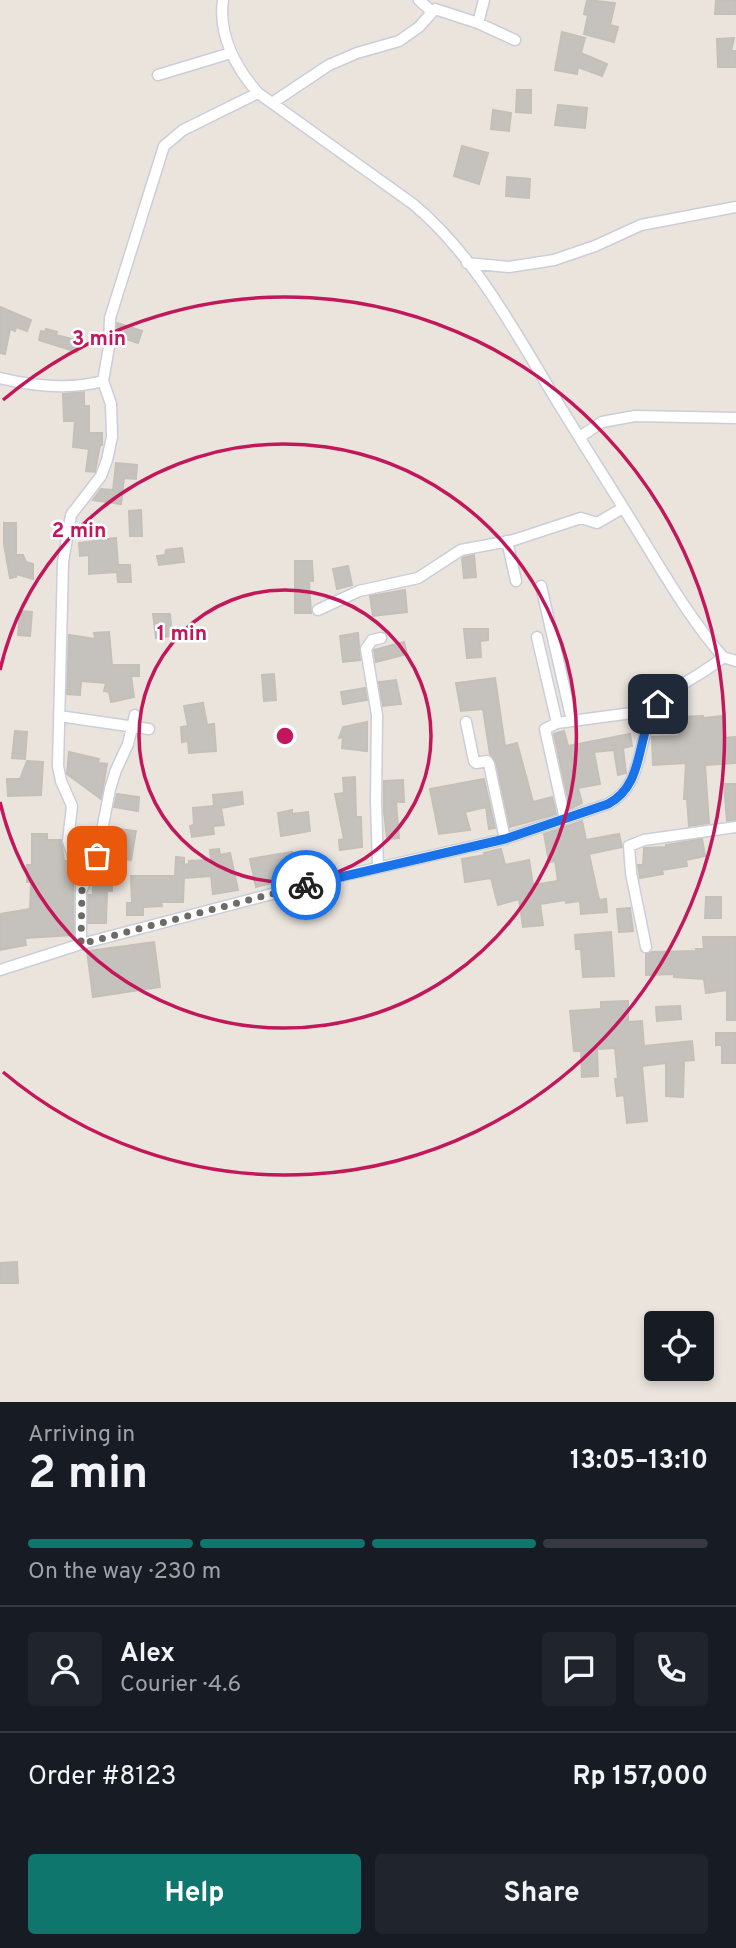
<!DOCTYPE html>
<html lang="en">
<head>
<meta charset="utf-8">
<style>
  :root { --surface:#171b24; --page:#20242c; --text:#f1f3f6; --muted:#9ea1a6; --line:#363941; --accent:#0f766e }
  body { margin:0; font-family:Overpass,sans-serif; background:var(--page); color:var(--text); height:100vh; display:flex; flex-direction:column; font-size:26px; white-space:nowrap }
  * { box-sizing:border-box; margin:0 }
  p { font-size:23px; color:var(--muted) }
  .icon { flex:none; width:38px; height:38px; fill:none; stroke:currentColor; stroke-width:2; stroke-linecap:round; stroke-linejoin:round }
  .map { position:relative; height:1402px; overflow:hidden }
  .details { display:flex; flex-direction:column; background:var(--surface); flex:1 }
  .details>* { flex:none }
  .tools { position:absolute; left:644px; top:1311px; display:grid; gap:14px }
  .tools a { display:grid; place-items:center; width:70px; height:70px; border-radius:7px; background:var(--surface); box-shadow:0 4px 10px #0003; font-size:35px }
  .pin { position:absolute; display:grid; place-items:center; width:60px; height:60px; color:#fff; margin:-30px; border-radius:14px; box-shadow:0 4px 10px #0006 }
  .courier { position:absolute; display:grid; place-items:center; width:70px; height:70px; margin:-35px; border:5px solid #1a73e8; border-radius:50%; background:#fff; color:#222; box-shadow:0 2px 9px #0007 }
  .headline em { font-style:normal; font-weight:700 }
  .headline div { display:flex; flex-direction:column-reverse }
  .headline { display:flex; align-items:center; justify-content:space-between; height:119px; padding:0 28px }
  h1 { font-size:46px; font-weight:700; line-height:52px }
  .bar { display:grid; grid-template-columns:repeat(4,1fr); gap:10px 7px; align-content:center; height:84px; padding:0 28px }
  .bar i { height:9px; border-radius:5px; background:var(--line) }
  .bar .current { background:var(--accent) }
  .bar p { grid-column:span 4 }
  .line { display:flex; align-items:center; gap:18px; padding:0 28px; border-top:2px solid var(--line) }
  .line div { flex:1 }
  .round { display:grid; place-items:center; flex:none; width:74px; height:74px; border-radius:7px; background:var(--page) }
  .cta { display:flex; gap:14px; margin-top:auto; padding:14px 28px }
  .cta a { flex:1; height:80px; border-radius:7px; background:var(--accent); color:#fff; font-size:28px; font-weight:700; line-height:80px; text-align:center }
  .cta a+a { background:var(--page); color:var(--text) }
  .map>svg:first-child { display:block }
  .building { fill:#c5c1bc; stroke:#c5c0b7; stroke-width:2 }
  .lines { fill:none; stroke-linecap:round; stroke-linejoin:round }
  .street-casing { stroke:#cbced9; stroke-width:13 }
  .street { stroke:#fff; stroke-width:10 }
  .done { stroke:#6d6a68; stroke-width:7; stroke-dasharray:0 12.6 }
  .route { stroke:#1a73e8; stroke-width:9 }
  .ring { fill:none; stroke:#c2185b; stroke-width:3.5 }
  .centre { fill:#c2185b; stroke:#fff; stroke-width:3.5 }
  .ring-label { font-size:21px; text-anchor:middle; font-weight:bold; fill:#c2185b; stroke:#fff; stroke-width:5; stroke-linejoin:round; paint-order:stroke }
</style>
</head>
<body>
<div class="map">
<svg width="736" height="1402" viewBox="0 0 736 1402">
  <rect width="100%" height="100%" fill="#eae4dd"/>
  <path class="building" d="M587,0L615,3L610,25L618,27L614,42L584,34L588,15L584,14Z
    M716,0H736V14H715Z
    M562,32L585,38L581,53L607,64L602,76L578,67L577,74L555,70Z
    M734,38L731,51H736V67H718L717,39Z
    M517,90H531V113L516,112Z
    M558,105L587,108L585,128L555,125Z
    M493,110L511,113L509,131L491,129Z
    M462,146L488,153L479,184L454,176Z
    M507,177L530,179L529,198L506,196Z
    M0,307L31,320L27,331L16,327L15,331L10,329L5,354L0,353Z
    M117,323L142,331L138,343L117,336Z
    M46,329L57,332L56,335L80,341L77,352L39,340L41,331L45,332Z
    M84,392V406H89V433H102V445H100L95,472L86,471L89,449L73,447L75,421H64L63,394Z
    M116,463L137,465L136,479L124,478L121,504L93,500L101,489L113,490Z
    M141,510L142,536H130L129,511Z
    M4,523H16V555H23L26,562L33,564V579L16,574V577L10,578L4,544Z
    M116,538L118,565H130L131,582H118L117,572L89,574V555L80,556L79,543Z
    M182,548L184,562L159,565L157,556L165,555L166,550Z
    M474,555L476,577L464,578L462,558Z
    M295,561H312L313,581H309L311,613H295Z
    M348,566L352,585L337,589L333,569Z
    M405,590L407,612L373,616L370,596Z
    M20,611L32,612L30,636L18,635Z
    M153,614H170L172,636L156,638Z
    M464,629H488V640L480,641L481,657L467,658Z
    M109,632L112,665H139V676H131L134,697L111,702L109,692L104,691L106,683L81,681L80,695L67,694L69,635L95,639L94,633Z
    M358,633L360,660L343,662L340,636Z
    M404,642L407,654L376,662L374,650Z
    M274,674L276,700L264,701L262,675Z
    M495,678L505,746L517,743L533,802L552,797L556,814L510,827L496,762L490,754L483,709L461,711L456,683Z
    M396,680L401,704L383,706L379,682Z
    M365,688L367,700L343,704L341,692Z
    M203,703L207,725L214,724L216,751L189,753L188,741L182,742L181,727L188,726L184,706Z
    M703,716V718L722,716L725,738L736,737V763L705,765L709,823L689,826L687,799H684L686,763L653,765L652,737L679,736L678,717Z
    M367,722V751L342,748L343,737L339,738L343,727Z
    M15,731L27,732L25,759L12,758Z
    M564,731L568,746L630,734L632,746L623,748L626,773L618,775L614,750L594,752L600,784L578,788L582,803L570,809L554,734Z
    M69,752L99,759L98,763L107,764L101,799L67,774Z
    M27,761L43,762L41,795L8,796L7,779H20Z
    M355,777L356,817H361L362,847L340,850L339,840L344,839L335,794L344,793L343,778Z
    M484,779L495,828L489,829L486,807L465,812L470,830L439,834L430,789Z
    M403,780L404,802H396L399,838L387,839L384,812V781Z
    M724,784H736V820L727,821Z
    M242,792L243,804L221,808L224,825L213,826L214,834L192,837L190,826L194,825L193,808L214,806L213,795Z
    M117,794L139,797L138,811L114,807Z
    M292,810V814L308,812L310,831L281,836L278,813Z
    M582,821L586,840L619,834L622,847L589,854L599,900L606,899L607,912L581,914L580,901L566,903L565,900L540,904L543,925L523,927L519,899L498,905L491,878L465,882L462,859L485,855L484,853L501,849L505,865L529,860L533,885L558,881L555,861L549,862L544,834Z
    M110,828L136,831L131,860L105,856Z
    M32,834H47V840H61L64,861H67L68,874H71L73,882L74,935L25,938L26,945L0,950V914L30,909L31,882H27V865H32Z
    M702,839L705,856L686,860L687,866L662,870L663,874L640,878L638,865H643L644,848L666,847V845Z
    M219,849L220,855L230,853L238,890L213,894L211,876L184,878L183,902H161L162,906L143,907V915H127V903H132L131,876H175L176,857L184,858V865L189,864V861L211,860L210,850Z
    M292,852L298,876L256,887L250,859Z
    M96,875H112V891H107L106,923H88V895H93V883Z
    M706,897H721V918H705Z
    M630,908L633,931L619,932L617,909Z
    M611,932L614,976L583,977L581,949H576L575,935Z
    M703,937H736V1020H727V990L706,993L704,979L674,977V974L646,975V954L652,952L697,951L696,949H704Z
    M154,942L160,987L93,997L87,951Z
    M628,1001V1022L642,1021L644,1046L692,1041L694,1060L684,1061L683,1097L666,1096V1063L642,1066L647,1121L627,1123L624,1095L617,1096L615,1079H618L615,1048L597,1049L598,1076L582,1077L581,1051H574L570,1011L601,1009V1002Z
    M680,1006L681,1019L657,1021L656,1007Z
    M716,1033H736V1063H722V1045H716Z
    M17,1262L18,1283H0V1263Z"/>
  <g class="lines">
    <defs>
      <path id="street" d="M223,0C218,35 236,68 258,93L413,204C471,252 511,324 549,388C579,438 611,487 642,538C667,579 691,620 723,657
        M419,0L432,12
        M478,23L515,40
        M158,75L231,53
        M272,103L329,65L357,53L399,41L419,27L435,9L478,23L484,0
        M467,263L509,267L554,260L595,246L641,225L736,207
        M0,378C33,386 70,390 103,381L109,347L110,318L164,146L183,130L258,93
        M580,437L602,422L635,416L736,418
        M507,541L516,581
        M541,586L572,721
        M318,610L359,591L418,578L461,550L514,540L581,518L597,523L623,508
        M537,637L557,723
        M59,716L149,729
        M466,722L474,761L476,763L487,761L489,764L505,839
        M565,819L545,729L557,723L654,710
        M378,867L376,801L377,715L366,649L372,640L381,638
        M82,889L97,856L110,789L116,770L128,744L135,715
        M81,944V881L68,841L72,806L61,781L58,766L63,562L71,515L101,476L107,460L112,437L111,404L103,381
        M646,947L631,873L629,846L644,840L736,827
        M0,970L81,944L329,879L505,839L608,804C645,784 636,742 654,710C667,688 704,675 723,657L736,661"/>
    </defs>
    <use href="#street" class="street-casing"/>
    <use href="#street" class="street"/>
  </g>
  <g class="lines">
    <path class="done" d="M97,856L82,889L81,944L306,885"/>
    <path class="route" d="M306,885L505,839L608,804C647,783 634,736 658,704"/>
  </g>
  <g class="ring">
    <circle cx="285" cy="736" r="146"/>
    <path d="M0 670A292 292 0 1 1 0 802"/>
    <path d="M3 400A439 439 0 1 1 3 1072"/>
  </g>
  <circle cx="285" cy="736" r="10" class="centre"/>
  <g class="ring-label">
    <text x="99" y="345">3 min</text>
    <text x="79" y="537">2 min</text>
    <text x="182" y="640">1 min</text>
  </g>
</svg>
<div class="tools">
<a><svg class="icon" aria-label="locate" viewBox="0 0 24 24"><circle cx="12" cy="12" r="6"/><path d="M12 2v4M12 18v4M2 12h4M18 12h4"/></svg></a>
</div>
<div class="pin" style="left:97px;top:856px;background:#ea580c"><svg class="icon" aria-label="bag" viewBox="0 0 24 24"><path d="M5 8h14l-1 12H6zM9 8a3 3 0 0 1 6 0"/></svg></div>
<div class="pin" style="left:658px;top:704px;background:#1f2937"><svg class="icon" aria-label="home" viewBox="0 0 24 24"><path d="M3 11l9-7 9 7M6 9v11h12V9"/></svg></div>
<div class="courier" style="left:306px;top:885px"><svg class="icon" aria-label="bike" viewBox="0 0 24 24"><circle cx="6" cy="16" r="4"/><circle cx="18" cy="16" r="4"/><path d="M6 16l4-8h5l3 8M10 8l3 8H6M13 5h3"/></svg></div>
</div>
<section class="details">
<div class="headline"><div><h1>2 min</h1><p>Arriving in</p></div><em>13:05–13:10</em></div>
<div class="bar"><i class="current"></i><i class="current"></i><i class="current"></i><i></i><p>On the way · 230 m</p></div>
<div class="line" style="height:126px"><a class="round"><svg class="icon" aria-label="person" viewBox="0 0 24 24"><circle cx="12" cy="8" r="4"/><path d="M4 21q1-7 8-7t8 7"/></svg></a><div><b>Alex</b><p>Courier · 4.6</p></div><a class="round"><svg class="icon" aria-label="chat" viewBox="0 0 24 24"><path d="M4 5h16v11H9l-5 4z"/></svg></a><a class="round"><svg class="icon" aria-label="phone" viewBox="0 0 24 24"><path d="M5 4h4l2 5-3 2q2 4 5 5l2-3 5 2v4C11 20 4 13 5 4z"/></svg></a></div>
<div class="line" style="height:91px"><div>Order #8123</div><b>Rp 157,000</b></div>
<div class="cta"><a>Help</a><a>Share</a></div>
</section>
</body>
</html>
